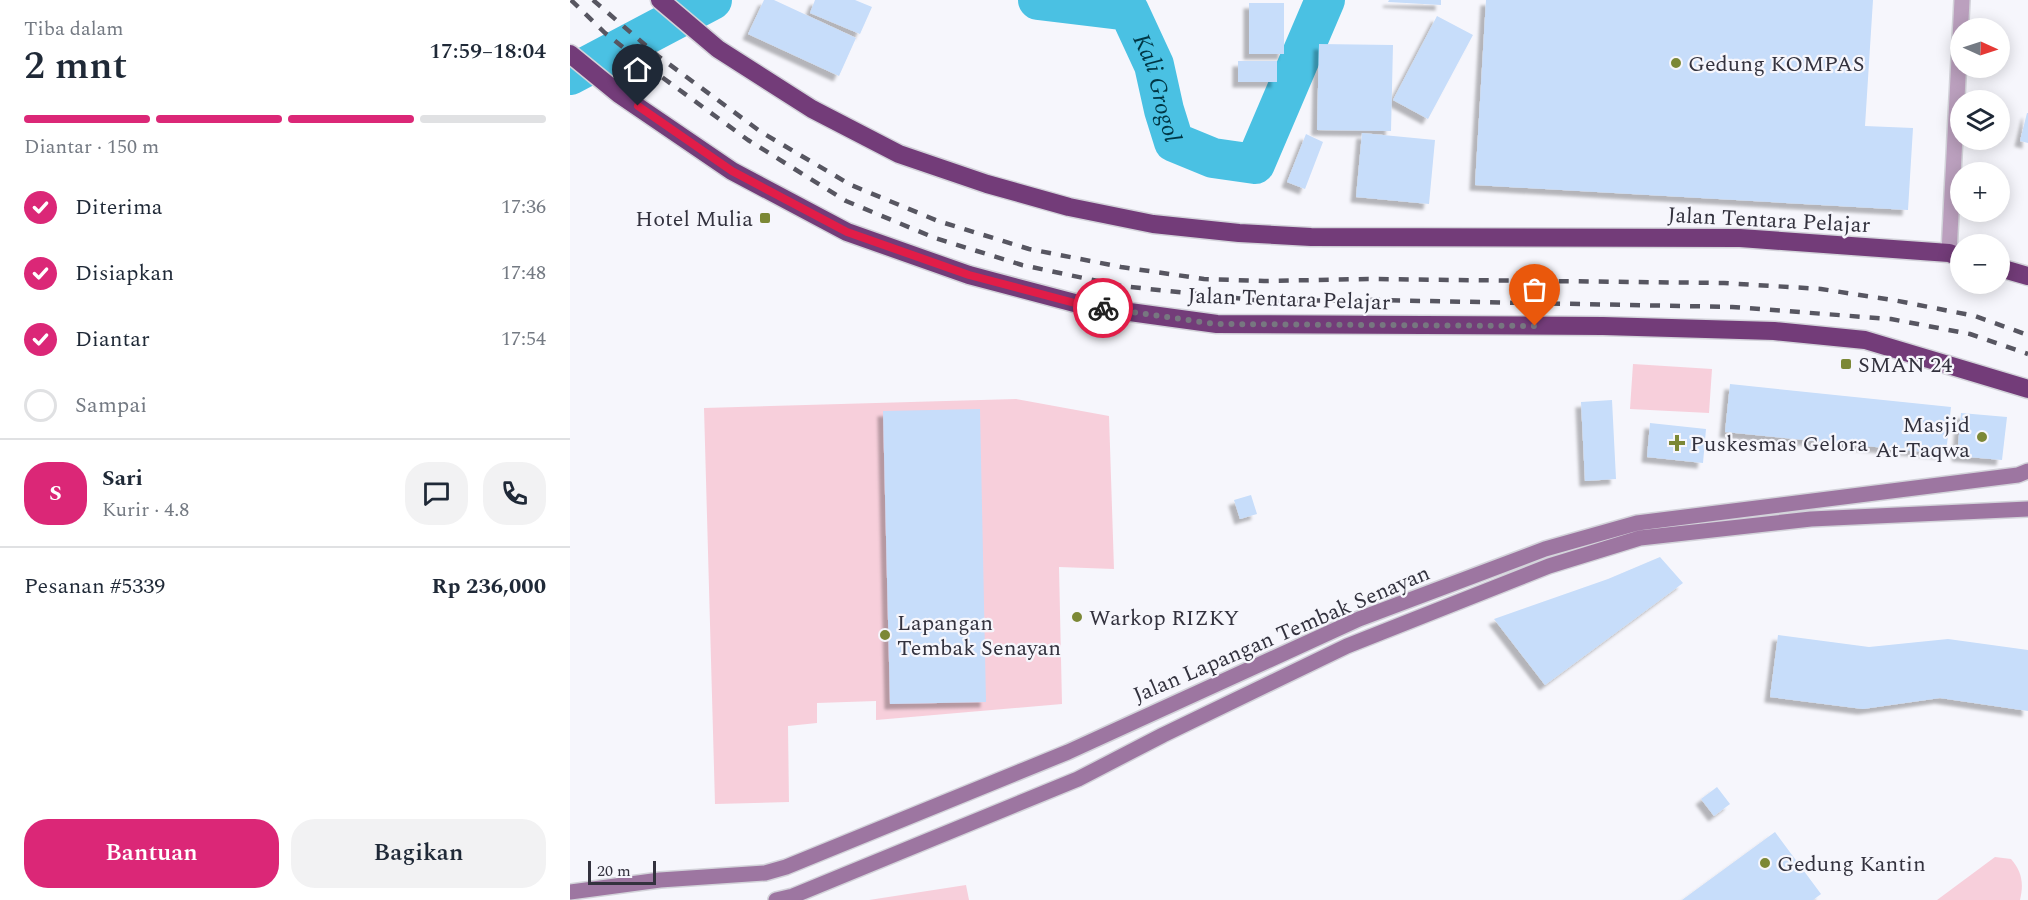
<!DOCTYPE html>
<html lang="id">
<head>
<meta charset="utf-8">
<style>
  :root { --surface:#fff; --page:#f2f2f3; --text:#1f2937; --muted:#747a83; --line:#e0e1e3; --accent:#db2777 }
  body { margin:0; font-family:Spectral,serif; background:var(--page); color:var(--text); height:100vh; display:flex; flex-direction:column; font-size:22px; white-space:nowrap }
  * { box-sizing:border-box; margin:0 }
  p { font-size:20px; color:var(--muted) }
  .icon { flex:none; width:33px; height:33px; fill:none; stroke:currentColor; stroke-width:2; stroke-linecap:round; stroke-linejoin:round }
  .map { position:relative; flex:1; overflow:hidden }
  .sheet { display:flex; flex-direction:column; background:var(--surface); width:570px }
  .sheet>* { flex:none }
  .needle { width:39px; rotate:93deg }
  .fabs { position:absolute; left:1380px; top:18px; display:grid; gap:12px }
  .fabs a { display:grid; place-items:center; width:60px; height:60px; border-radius:50%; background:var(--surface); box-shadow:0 3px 15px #0003; font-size:30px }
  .scale { position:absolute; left:18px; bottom:15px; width:68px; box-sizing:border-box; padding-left:6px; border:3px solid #33323e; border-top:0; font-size:16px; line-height:21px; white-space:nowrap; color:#33323e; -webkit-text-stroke:4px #f6f6fc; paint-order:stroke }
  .pin { position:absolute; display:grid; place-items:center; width:51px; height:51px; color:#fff; margin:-62px -26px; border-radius:50% 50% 50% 0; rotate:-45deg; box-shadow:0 0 6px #0007 }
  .pin .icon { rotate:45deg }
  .courier { position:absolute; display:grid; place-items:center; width:60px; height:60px; margin:-30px; border:4px solid #e11d48; border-radius:50%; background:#fff; color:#222; box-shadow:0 2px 8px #0007 }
  .headline em { font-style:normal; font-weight:600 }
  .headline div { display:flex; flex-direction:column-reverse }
  .headline { display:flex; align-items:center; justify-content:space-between; height:102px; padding:0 24px }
  h1 { font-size:39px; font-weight:600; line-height:45px }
  .bar { display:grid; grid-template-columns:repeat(4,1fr); gap:9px 6px; align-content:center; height:72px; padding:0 24px }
  .bar i { height:8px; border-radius:4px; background:var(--line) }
  .bar .on { background:var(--accent) }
  .bar p { grid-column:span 4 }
  .line { display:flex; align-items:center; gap:15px; padding:0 24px; border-top:2px solid var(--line) }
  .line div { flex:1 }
  .round { display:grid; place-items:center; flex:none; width:63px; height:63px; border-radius:24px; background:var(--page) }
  ol { padding:0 24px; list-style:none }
  li { display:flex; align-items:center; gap:18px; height:66px }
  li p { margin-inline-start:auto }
  li .icon { padding:6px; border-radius:50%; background:var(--accent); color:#fff; stroke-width:4 }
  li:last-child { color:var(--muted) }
  li i { width:33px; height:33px; border:3px solid var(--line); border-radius:50% }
  .button { display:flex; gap:12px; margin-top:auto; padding:12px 24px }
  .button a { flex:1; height:69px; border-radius:24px; background:var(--accent); color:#fff; font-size:24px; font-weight:600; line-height:69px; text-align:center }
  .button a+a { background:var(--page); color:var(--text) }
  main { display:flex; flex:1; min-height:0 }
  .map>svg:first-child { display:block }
  .green { fill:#f7cfdb }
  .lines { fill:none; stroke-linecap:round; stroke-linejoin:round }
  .river { stroke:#4ac1e3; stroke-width:40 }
  .building { fill:#c7ddfa; filter:url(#shadow) }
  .street-casing { stroke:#d3d3da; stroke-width:18 }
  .secondary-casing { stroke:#d3d3da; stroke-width:18 }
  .highway-casing { stroke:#d3d3da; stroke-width:21 }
  .street { stroke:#bba0be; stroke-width:15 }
  .secondary { stroke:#9d76a1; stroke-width:15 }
  .highway { stroke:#733c79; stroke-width:18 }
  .rail { stroke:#575661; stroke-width:4.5; stroke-dasharray:10 10; stroke-linecap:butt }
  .done { stroke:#777780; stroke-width:6; stroke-dasharray:0 10.8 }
  .route { stroke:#e11d48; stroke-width:8 }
  .poi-dot { fill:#7c8836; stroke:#f6f6fc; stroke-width:2 }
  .labels { text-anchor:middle; stroke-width:4.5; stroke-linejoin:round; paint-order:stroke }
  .poi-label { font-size:22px; fill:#33323e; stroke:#f6f6fc; text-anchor:start }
  .street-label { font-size:22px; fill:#33323e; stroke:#f6f6fc }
  .water-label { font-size:24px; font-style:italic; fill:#003745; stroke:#f6f6fc }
</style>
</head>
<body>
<main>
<section class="sheet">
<div class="headline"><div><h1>2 mnt</h1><p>Tiba dalam</p></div><em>17:59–18:04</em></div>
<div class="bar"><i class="on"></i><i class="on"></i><i class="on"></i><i></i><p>Diantar · 150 m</p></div>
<ol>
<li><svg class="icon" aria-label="check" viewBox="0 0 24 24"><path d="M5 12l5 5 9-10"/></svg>Diterima<p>17:36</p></li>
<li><svg class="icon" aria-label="check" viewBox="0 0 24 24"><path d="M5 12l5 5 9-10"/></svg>Disiapkan<p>17:48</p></li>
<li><svg class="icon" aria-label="check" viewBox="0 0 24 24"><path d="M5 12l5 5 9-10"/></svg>Diantar<p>17:54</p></li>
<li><i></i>Sampai</li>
</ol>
<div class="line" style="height:108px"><b class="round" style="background:var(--accent);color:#fff">S</b><div><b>Sari</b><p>Kurir · 4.8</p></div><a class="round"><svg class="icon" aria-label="chat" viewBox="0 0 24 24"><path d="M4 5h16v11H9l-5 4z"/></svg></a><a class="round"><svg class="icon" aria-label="phone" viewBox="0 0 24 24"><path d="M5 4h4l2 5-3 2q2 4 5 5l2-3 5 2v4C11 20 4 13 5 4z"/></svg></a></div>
<div class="line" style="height:78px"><div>Pesanan #5339</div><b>Rp 236,000</b></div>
<div class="button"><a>Bantuan</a><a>Bagikan</a></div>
</section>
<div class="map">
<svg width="1458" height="900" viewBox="0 0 1458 900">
  <defs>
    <filter id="shadow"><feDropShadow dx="-5.5" dy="5.5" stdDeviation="1.5" flood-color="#0004"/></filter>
  </defs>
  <rect width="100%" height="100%" fill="#f6f6fc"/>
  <path class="green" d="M1063,364L1142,369L1139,413L1060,409Z
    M446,399L539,416L544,569L489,567L492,704L306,720V701L247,703V723L218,726L219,802L145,804L134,408Z
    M1425,857L1441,859C1452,872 1454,883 1450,900H1367Z
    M396,885L399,900H299Z"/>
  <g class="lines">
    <g class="river">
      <path id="s1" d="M468,0L559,11L584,65L594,110L604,142L643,158L685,164L755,0"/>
      <path d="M0,75L142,0"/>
    </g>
  </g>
  <path class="building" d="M194,0H204L286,38L269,76L178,34Z
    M245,0H285L302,7L290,34L240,13Z
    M819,0H871V5L818,2Z
    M916,0H1303L1295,126L1343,128L1338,210L905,185Z
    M679,3H714V54H679Z
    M867,16L903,35L858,119L823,100Z
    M749,44L823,45L821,131L747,130Z
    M668,61H707V82H668Z
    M1457,113H1458V143L1450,141Z
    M792,133L865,140L859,204L786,197Z
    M736,134L753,142L735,189L717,182Z
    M1160,384L1381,407L1376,454L1155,432Z
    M1042,400L1046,479L1015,481L1011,402Z
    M410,409L416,702L320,704L313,411Z
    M1391,413L1437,417L1432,460L1387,456Z
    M1080,423L1136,429L1133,463L1077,457Z
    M681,495L687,514L670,519L664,500Z
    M1090,557L1113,583L975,685L924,619L1038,579Z
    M1208,635L1299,647L1378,639L1458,650V711L1370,698L1293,709L1200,697Z
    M1147,787L1160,804L1144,816L1131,799Z
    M1205,832L1251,894L1243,900H1112Z"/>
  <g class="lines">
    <defs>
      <path id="street" d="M1379,253L1392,0"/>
      <path id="secondary" d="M0,892L90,880L195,873L216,867L498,752L789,619L975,549L1067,523L1448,475L1458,471
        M206,900L223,896L508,779L593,735L777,646L979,566L1070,538L1241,519L1458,509"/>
      <path id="highway" d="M90,0L148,49L242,109L329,154L417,184L499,207L583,224L669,233L741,237L1170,238L1379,253L1390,257
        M0,54L49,94L162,171L277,232L399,275L516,306L647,324L1033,326L1204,331L1295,340L1458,389
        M1430,268L1458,276"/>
    </defs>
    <use href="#street" class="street-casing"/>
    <use href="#secondary" class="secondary-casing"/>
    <use href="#highway" class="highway-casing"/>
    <use href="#street" class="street"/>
    <use href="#secondary" class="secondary"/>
    <use href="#highway" class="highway"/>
    <path class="rail" d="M1,0L35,33L74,64L178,140L276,201L365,238L452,265L551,286L693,301L805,300L1162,307L1321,319L1400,334L1458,354
      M23,0L88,56L191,132L281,185L368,221L459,249L551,267L634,279L694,281L798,279L1154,283L1251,289L1323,300L1405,316L1458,335"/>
  </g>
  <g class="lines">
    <path class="done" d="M533,308L646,324L965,326"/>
    <path class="route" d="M68,106L162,171L277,232L399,275L516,306L533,308"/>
  </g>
  <g class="poi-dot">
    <circle cx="1106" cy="63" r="6"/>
    <rect x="189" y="212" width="12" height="12" rx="3"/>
    <rect x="1270" y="358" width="12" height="12" rx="3"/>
    <circle cx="1412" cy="437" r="6"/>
    <path d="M1104 434h6v6h6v6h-6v6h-6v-6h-6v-6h6z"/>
    <circle cx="507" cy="617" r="6"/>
    <circle cx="315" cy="635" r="6"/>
    <circle cx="1195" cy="863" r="6"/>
  </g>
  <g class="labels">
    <g class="poi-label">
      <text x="1118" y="71">Gedung KOMPAS</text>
      <text x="183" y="226" text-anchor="end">Hotel Mulia</text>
      <text x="1288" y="372">SMAN 24</text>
      <text x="1400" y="432" text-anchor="end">Masjid<tspan x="1400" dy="25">At-Taqwa</tspan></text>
      <text x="1120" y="451">Puskesmas Gelora</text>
      <text x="519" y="625">Warkop RIZKY</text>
      <text x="327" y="630">Lapangan<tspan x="327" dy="25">Tembak Senayan</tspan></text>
      <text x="1207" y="871">Gedung Kantin</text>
    </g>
    <g class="street-label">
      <text transform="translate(1199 219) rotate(3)" y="8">Jalan Tentara Pelajar</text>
      <text transform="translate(719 298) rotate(2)" y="8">Jalan Tentara Pelajar</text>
      <text transform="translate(711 633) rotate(-23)" y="8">Jalan Lapangan Tembak Senayan</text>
    </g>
    <g class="water-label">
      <text dy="8" stroke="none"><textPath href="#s1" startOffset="174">Kali Grogol</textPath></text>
    </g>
  </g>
</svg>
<div class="fabs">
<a><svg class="needle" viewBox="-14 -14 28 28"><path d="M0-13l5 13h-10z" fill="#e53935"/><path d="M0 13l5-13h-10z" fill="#747a83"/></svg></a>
<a><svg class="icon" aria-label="layers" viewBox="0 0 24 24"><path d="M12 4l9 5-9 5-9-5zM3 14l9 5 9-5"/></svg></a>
<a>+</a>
<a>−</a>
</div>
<div class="scale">20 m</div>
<div class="pin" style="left:965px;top:326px;background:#ea580c"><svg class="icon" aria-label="bag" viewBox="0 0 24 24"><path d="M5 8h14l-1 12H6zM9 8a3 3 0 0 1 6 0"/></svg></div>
<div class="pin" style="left:68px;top:106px;background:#1f2937"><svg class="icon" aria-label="home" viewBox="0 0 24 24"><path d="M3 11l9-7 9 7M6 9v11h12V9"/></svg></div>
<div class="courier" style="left:533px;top:308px"><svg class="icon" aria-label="bike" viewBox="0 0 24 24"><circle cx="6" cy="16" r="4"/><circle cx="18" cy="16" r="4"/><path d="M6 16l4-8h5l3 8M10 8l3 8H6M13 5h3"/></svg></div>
</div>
</main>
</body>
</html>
